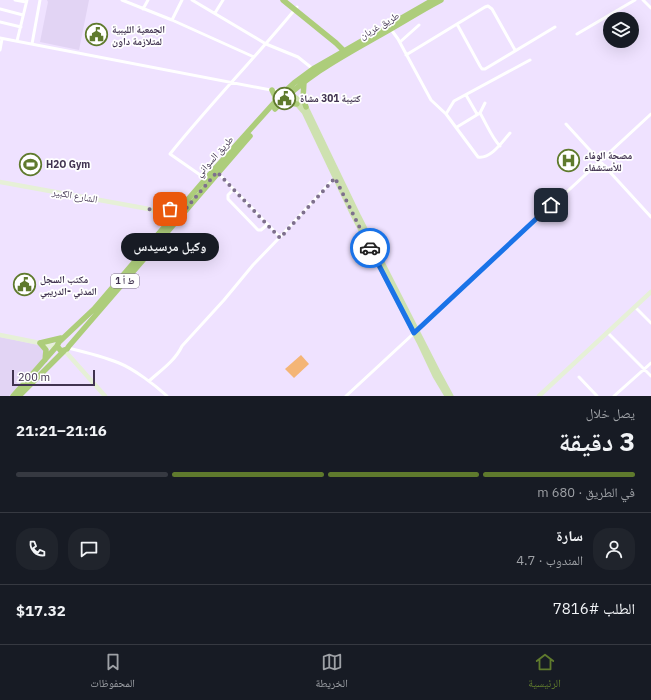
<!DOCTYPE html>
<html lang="ar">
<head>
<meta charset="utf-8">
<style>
  :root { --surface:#171b24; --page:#20242c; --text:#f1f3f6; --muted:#9ea1a6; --line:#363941; --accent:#5f7a2d }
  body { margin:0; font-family:"IBM Plex Sans","Noto Naskh Arabic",sans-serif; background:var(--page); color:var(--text); direction:rtl; height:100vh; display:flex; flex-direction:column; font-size:15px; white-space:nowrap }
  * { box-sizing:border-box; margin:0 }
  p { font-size:13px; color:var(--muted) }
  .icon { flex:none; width:22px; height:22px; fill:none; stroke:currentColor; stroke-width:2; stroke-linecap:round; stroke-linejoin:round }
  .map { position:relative; height:396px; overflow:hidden; direction:ltr }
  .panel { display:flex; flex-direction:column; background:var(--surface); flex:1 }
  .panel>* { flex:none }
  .buttons { position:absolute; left:603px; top:12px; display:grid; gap:8px }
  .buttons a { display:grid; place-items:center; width:36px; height:36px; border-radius:50%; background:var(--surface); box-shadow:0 4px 16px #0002; font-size:20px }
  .scale { position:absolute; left:12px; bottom:10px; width:83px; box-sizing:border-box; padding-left:4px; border:2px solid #413350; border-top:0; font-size:11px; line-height:14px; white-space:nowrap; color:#413350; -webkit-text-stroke:3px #fff; paint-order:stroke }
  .pin { position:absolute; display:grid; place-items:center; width:34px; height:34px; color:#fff; margin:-17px; border-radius:8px; box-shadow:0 2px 6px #0006 }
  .courier { position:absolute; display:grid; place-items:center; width:40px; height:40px; margin:-20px; border:3px solid #1a73e8; border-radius:50%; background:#fff; color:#222; box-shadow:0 1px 5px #0007 }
  .bubble { position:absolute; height:28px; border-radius:14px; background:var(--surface); box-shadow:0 4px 16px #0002; font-size:13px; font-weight:700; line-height:28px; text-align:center; direction:rtl }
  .summary em { font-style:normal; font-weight:700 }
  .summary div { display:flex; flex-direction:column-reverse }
  .summary { display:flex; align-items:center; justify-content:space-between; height:68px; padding:0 16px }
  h1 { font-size:26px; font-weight:700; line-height:30px }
  .bar { display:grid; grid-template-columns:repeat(4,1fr); gap:6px 4px; align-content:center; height:48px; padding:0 16px }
  .bar i { height:5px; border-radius:3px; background:var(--line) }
  .bar .current { background:var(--accent) }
  .bar p { grid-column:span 4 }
  .line { display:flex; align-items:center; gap:10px; padding:0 16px; border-top:1px solid var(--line) }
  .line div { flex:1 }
  .round { display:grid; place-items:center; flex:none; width:42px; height:42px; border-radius:16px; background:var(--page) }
  .tabs { display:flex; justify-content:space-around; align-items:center; height:56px; border-top:1px solid var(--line); background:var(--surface); font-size:11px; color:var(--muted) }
  .tabs a { display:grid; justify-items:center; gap:2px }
  .tabs .current { color:var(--accent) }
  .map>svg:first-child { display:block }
  .built { fill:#e2d4f4 }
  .green { fill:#f4b576 }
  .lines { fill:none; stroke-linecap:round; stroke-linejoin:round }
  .street { stroke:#fff; stroke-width:3 }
  .secondary { stroke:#e6f0d7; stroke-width:4.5 }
  .primary { stroke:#cee1b0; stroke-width:5 }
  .highway { stroke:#adcd7b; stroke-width:5.5 }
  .done { stroke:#7e708d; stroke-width:4; stroke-dasharray:0 7.2 }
  .route { stroke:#1a73e8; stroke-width:5 }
  .labels { text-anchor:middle; stroke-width:3.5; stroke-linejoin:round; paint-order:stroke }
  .shield { fill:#fff; stroke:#7a7084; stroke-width:1 }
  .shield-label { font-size:9px; font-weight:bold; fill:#413350 }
  .street-label { font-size:10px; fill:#413350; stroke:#fff }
  .poi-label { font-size:10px; font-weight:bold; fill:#413350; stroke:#fff; text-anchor:start }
</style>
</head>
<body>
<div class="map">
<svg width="651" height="396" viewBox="0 0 651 396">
  <rect width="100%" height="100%" fill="#efe2ff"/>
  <path class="built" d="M47,0H89L79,50L40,42L48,2Z
    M0,337L39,345L42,348L44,353L41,361L9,396H0Z"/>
  <path class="green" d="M301,355L309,364L294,378L285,369Z"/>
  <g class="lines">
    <path class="street" d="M15,0L26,2
      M122,0L172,20L254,57
      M192,0L266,44L298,57L313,69
      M643,0L651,8
      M0,9L23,15
      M143,9L148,0
      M215,13L223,0
      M172,20L182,0
      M0,22L21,27
      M457,24L480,66L482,69H485L555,27
      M390,28L398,39L431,100L446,114L478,157C491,159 502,142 510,133
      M577,34L635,0
      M0,38L276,91H284
      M17,41L27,0
      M400,42L419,25
      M32,44L40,0
      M0,50L2,39
      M406,55L485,7L488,6L492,9L515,50
      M466,95L477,114
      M480,113C486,123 492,138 500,146
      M446,114L454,101L530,60
      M566,124L651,217
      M457,127L480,113L485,103
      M217,172L280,237
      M206,179L170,154C211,103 256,57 297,7
      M234,189L228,195V199L258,230H261L268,224
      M635,307L651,323
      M608,333L651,376
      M68,348C85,352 102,356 119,363C134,369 155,385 167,396
      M579,377L597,396
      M149,381C160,371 175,361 182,346L224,300L253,265L280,237L336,176
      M346,396L651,114
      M614,396L651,363"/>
    <path class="secondary" d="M0,182L149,209L176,218
      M0,335L40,343L51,346L57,345
      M65,351L105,396
      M539,396L651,292"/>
    <path class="primary" d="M288,92L299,100L306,107L359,217L438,372L451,396
      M284,95L297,104L304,112L352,213L419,342L435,376L447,396"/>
    <path class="highway" d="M283,0L336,43L345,52
      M304,82L303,98L306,107
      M272,90L275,96V103
      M279,105L289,103L297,104
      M275,109C303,77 343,56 380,35C400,24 420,11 441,0
      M165,210L183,205
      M160,213L164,218L165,227
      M40,343L61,338
      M40,343L46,350L45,360
      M57,346L61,351L67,349L69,346L250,136
      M13,396L57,346L59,342L94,309L202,183L282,94L294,83L313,69L433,0
      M19,396L64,351"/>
  </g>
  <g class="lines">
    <path class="done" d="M170,209H149L178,218L217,172L280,238L335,178L370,248"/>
    <path class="route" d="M370,248L414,333L551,205"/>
  </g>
  <defs>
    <symbol id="civic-ring" viewBox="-11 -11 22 22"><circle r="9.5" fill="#fff" stroke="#5f7a2d" stroke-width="1.5"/><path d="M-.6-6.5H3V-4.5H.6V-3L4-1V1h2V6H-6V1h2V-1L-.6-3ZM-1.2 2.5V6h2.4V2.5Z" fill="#5f7a2d"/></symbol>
    <symbol id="hospital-ring" viewBox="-11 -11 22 22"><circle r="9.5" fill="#fff" stroke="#5f7a2d" stroke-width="1.5"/><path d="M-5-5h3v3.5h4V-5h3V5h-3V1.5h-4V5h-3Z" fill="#5f7a2d"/></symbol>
    <symbol id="stadium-ring" viewBox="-11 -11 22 22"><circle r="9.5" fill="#fff" stroke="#5f7a2d" stroke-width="1.5"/><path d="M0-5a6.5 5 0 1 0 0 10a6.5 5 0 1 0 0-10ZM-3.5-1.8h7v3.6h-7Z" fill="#5f7a2d"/></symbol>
  </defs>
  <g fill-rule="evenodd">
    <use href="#civic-ring" x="84" y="22" width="25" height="25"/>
    <use href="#civic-ring" x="272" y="86" width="25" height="25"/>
    <use href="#hospital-ring" x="556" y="148" width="25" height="25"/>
    <use href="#stadium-ring" x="18" y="152" width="25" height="25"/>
    <use href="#civic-ring" x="12" y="272" width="25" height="25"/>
  </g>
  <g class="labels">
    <rect class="shield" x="111" y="274" width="28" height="14" rx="3"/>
    <g class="shield-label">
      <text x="125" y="284">ط أ 1</text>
    </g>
    <g class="street-label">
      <text transform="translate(379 25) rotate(-30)" y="4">طريق غريان</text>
      <text transform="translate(214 156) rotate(-48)" y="4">طريق السواني</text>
      <text transform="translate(75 195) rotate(10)" y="4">الشارع الكبير</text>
    </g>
    <g class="poi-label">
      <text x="112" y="33">الجمعية الليبية<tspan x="112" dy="12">لمتلازمة داون</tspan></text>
      <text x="300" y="102">كتيبة 301 مشاة</text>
      <text x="584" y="159">مصحة الوفاء<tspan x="584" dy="12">للأستشفاء</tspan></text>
      <text x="46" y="168">H2O Gym</text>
      <text x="40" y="283">مكتب السجل<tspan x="40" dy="12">المدني -الدريبي</tspan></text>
    </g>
  </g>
</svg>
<div class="buttons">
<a><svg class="icon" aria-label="layers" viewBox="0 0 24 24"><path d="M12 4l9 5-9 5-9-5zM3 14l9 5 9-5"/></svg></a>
</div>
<div class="scale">200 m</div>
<div class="pin" style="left:170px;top:209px;background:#ea580c"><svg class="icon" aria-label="bag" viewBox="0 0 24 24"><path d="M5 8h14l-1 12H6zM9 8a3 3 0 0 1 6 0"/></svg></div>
<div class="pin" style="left:551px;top:205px;background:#1f2937"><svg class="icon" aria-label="home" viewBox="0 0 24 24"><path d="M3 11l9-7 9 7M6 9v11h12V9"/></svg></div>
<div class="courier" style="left:370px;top:248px"><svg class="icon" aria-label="car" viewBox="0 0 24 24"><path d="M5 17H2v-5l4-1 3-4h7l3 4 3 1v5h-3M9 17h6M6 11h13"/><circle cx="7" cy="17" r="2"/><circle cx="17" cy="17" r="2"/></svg></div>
<div class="bubble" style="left:121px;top:233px;width:98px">وكيل مرسيدس</div>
</div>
<section class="panel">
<div class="summary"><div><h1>3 دقيقة</h1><p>يصل خلال</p></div><em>21:16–21:21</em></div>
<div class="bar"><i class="current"></i><i class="current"></i><i class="current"></i><i></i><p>في الطريق · 680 m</p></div>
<div class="line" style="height:72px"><a class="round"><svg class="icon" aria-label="person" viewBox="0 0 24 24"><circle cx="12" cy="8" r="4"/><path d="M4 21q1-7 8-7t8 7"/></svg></a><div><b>سارة</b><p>المندوب · 4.7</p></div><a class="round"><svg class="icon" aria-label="chat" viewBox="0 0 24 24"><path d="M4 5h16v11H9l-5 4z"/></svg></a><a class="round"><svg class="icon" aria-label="phone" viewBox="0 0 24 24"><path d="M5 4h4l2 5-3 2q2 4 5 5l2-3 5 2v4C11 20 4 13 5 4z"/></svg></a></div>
<div class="line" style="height:52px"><div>الطلب #7816</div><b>$17.32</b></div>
</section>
<nav class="tabs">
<a class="current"><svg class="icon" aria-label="home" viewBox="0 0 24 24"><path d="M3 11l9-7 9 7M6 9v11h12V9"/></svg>الرئيسية</a>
<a><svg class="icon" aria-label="map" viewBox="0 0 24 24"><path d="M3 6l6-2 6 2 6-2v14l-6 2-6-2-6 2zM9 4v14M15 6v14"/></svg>الخريطة</a>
<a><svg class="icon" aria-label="saved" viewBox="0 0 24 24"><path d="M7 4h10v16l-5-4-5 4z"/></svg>المحفوظات</a>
</nav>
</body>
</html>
